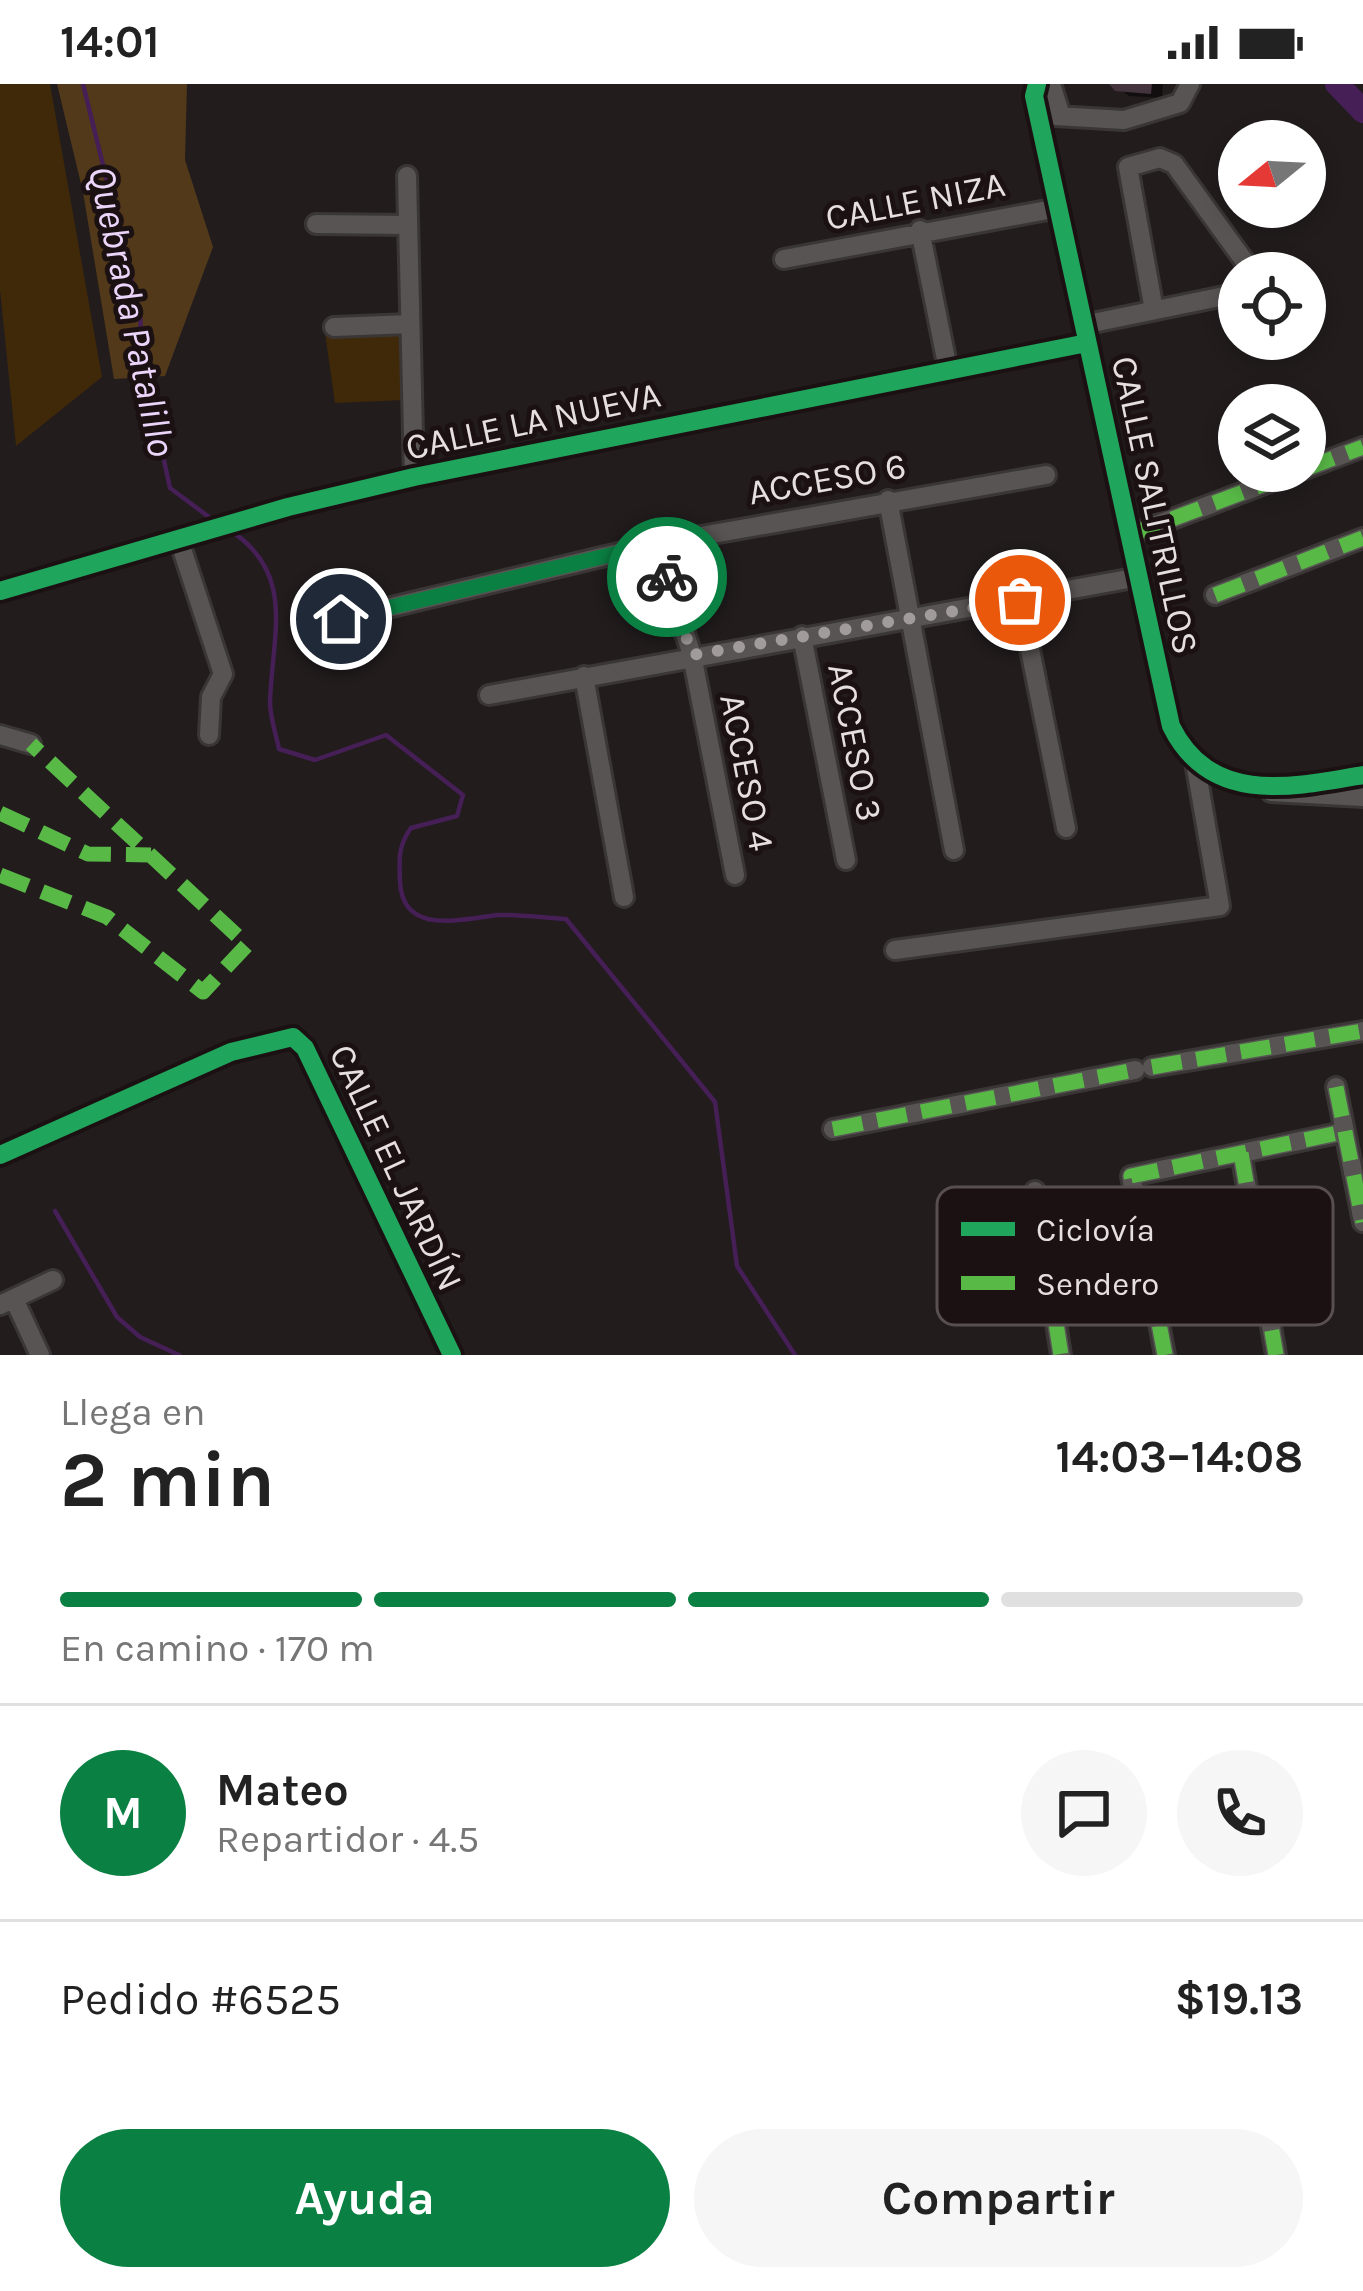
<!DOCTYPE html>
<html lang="es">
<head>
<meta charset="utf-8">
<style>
  :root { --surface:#fff; --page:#f6f6f6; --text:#222; --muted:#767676; --line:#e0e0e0; --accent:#0b8043 }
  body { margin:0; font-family:Karla,sans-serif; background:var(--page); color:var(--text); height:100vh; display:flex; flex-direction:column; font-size:45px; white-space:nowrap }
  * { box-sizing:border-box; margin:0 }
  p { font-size:39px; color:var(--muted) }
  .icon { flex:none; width:66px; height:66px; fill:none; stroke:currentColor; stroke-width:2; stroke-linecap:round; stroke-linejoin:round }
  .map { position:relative; height:1271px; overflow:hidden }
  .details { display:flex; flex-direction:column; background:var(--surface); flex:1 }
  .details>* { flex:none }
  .needle { width:78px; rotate:252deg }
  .tools { position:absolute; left:1218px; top:36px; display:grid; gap:24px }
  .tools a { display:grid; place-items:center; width:108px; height:108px; border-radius:50%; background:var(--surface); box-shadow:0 6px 18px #0003; font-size:60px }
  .pin { position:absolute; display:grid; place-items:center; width:102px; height:102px; color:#fff; margin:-51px; border:6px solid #fff; border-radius:50%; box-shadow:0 3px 12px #0007 }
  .courier { position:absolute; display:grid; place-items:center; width:120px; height:120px; margin:-60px; border:9px solid #0b8043; border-radius:50%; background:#fff; color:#222; box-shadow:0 3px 15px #0007 }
  .headline em { font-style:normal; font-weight:700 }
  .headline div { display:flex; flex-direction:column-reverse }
  .headline { display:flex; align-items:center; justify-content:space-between; height:204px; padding:0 60px }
  h1 { font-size:78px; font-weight:700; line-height:90px }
  .bar { display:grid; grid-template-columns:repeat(4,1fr); gap:18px 12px; align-content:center; height:144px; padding:0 60px }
  .bar i { height:15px; border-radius:9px; background:var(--line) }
  .bar .active { background:var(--accent) }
  .bar p { grid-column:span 4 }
  .line { display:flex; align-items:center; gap:30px; padding:0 60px; border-top:3px solid var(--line) }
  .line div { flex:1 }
  .round { display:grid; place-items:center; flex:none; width:126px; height:126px; border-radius:63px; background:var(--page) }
  .action { display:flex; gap:24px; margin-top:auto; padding:24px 60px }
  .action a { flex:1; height:138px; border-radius:72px; background:var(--accent); color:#fff; font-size:48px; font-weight:700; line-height:138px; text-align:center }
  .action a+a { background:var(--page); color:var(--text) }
  .status { display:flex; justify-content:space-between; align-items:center; height:84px; padding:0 60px; background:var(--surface); direction:ltr }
  .status svg { height:33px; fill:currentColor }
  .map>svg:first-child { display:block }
  .green { fill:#3f2909 }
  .forest { fill:#523919 }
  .shadow { fill:#0007 }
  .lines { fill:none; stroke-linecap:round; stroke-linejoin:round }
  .stream { stroke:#451f56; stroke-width:4.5 }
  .river { stroke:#451f56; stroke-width:24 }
  .building { fill:#44343d }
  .minor-casing { stroke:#3b3636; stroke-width:24 }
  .minor { stroke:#585454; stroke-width:18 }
  .quiet { stroke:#58b947; stroke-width:15; stroke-dasharray:30 15; stroke-linecap:butt }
  .cycleway-casing { stroke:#1b1112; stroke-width:26 }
  .cycleway { stroke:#20a55d; stroke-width:18 }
  .done { stroke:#a19b9b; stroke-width:12; stroke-dasharray:0 21.6 }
  .route { stroke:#0b8043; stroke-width:15 }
  .labels { text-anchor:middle; stroke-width:10; stroke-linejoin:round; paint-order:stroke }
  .street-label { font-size:36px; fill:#e6dfdf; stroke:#1b1112 }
  .water-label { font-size:39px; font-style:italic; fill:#ecd5fa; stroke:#1b1112 }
  .key { fill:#1b1112; stroke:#584f50; stroke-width:3 }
  .key-label { font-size:33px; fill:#e6dfdf }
</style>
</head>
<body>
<div class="status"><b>14:01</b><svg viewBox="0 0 49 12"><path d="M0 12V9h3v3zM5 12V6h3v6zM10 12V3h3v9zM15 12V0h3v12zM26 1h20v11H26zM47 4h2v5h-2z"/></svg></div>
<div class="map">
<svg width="1363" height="1271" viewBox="0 0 1363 1271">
  <rect width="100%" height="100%" fill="#221c1d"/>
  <path class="green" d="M0,0H50L102,293L16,362L0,206Z
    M403,247L405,316L335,319L325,249Z"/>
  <path class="forest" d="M57,0H187L185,76L213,163L165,292L114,295L83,108Z"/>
  <path class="shadow" d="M1113,0H1163L1162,14L1129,12Z"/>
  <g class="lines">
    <path class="stream" d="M83,0L140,231L143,280L170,404L213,436
      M228,445C297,488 272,551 270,618C270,633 276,650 279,665L315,676L386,651L463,711L457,732L411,744C398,762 399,774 400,797C402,854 465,834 499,831C520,830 544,834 566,835L715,1018L737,1182L795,1271
      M55,1127L117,1233L140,1253L179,1271"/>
    <path class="river" d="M1337,0L1363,27"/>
  </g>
  <path class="building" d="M1109,0H1152L1151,10L1115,7Z"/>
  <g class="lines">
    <defs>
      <path id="minor" d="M1037,0L1034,12L1171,642C1210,721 1290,704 1363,691
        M1051,0L1060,29
        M1039,31L1124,36L1180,19L1190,0
        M407,92L414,393
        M316,140L408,141
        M920,146L948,285
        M784,175L1058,124
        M1154,226L1128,83L1160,74L1174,80L1253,189
        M1083,241L1239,209
        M334,243L410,240
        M1305,385L1363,363
        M888,416L954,766
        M1130,451L1299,387
        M179,456L223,590L211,613L209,651
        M656,460L692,571L735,791
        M0,507L288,423L414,393L1087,259
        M1215,511L1363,454
        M1020,516L1066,744
        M341,535L656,460L1046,391
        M802,552L846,776
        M584,592L624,813
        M489,611L1139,493
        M0,651L31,660
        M1271,708L1363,713
        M895,866L1220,822L1195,678
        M1152,983L1363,947
        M1336,1003L1363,1138
        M833,1045L1135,986
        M1241,1069L1276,1271
        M0,1071L231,968L293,953L305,964L452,1271
        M1035,1107L1061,1271
        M1050,1197L1127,1183
        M14,1215L40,1271
        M0,1221L53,1196
        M1165,1271L1131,1092L1343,1048"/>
    </defs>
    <use href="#minor" class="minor-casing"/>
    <use href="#minor" class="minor"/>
    <path class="quiet" d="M1305,385L1363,363
      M1130,451L1299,387
      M1215,511L1363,454
      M0,729L88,770L151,771
      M0,791L107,833L203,908L247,861L31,660
      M1152,983L1363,947
      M1336,1003L1363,1138
      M833,1045L1135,986
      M1241,1069L1276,1271
      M1035,1107L1061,1271
      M1050,1197L1127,1183
      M1165,1271L1131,1092L1343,1048"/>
    <defs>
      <path id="cycleway" d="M1037,0L1034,12L1171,642C1210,721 1290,704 1363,691
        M0,507L288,423L414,393L1087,259
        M0,1071L231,968L293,953L305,964L452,1271"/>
    </defs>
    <use href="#cycleway" class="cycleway-casing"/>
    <use href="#cycleway" class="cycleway"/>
  </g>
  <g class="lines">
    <path class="done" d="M667,493L692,571L1020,516"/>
    <path class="route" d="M341,535L656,460L667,493"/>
  </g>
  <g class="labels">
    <g class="street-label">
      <text transform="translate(915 116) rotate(-11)" y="13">CALLE NIZA</text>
      <text transform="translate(533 336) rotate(-12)" y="13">CALLE LA NUEVA</text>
      <text transform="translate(827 394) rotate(-10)" y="13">ACCESO 6</text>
      <text transform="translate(1156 421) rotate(78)" y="13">CALLE SALITRILLOS</text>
      <text transform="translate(856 658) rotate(79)" y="13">ACCESO 3</text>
      <text transform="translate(748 688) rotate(79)" y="13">ACCESO 4</text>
      <text transform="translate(397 1083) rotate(65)" y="13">CALLE EL JARDÍN</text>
    </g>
    <g class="water-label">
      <text transform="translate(133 227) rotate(78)" y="14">Quebrada Patalillo</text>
    </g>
  </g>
  <rect x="937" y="1103" width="396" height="138" rx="18" class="key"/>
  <rect x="961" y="1138" width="54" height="14" fill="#20a55d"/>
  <rect x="961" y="1192" width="54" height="14" fill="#58b947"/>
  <g class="key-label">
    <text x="1036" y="1157">Ciclovía</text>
    <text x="1036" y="1211">Sendero</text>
  </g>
</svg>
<div class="tools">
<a><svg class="needle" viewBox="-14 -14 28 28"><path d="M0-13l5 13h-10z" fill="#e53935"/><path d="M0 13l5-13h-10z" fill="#767676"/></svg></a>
<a><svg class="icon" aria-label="locate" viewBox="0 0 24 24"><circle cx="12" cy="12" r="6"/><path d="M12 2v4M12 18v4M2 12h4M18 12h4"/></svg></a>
<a><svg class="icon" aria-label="layers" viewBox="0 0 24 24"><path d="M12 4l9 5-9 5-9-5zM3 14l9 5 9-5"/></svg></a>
</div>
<div class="pin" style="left:1020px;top:516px;background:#ea580c"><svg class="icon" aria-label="bag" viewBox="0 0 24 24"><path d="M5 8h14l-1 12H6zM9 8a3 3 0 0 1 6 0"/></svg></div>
<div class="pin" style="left:341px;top:535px;background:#1f2937"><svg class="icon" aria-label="home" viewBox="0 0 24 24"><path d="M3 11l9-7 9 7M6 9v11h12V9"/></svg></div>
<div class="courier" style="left:667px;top:493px"><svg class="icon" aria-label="bike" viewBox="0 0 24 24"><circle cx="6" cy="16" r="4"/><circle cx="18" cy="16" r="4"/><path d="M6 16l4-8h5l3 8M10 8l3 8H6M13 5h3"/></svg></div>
</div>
<section class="details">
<div class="headline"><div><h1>2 min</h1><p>Llega en</p></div><em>14:03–14:08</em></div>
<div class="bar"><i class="active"></i><i class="active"></i><i class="active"></i><i></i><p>En camino · 170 m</p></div>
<div class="line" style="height:216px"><b class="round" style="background:var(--accent);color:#fff">M</b><div><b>Mateo</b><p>Repartidor · 4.5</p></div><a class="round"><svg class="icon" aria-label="chat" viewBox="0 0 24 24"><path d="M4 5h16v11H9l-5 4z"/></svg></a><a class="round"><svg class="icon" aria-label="phone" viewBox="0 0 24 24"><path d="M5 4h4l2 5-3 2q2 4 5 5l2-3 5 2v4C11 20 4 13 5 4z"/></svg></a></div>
<div class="line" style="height:156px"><div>Pedido #6525</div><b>$19.13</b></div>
<div class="action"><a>Ayuda</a><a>Compartir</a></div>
</section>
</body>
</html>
